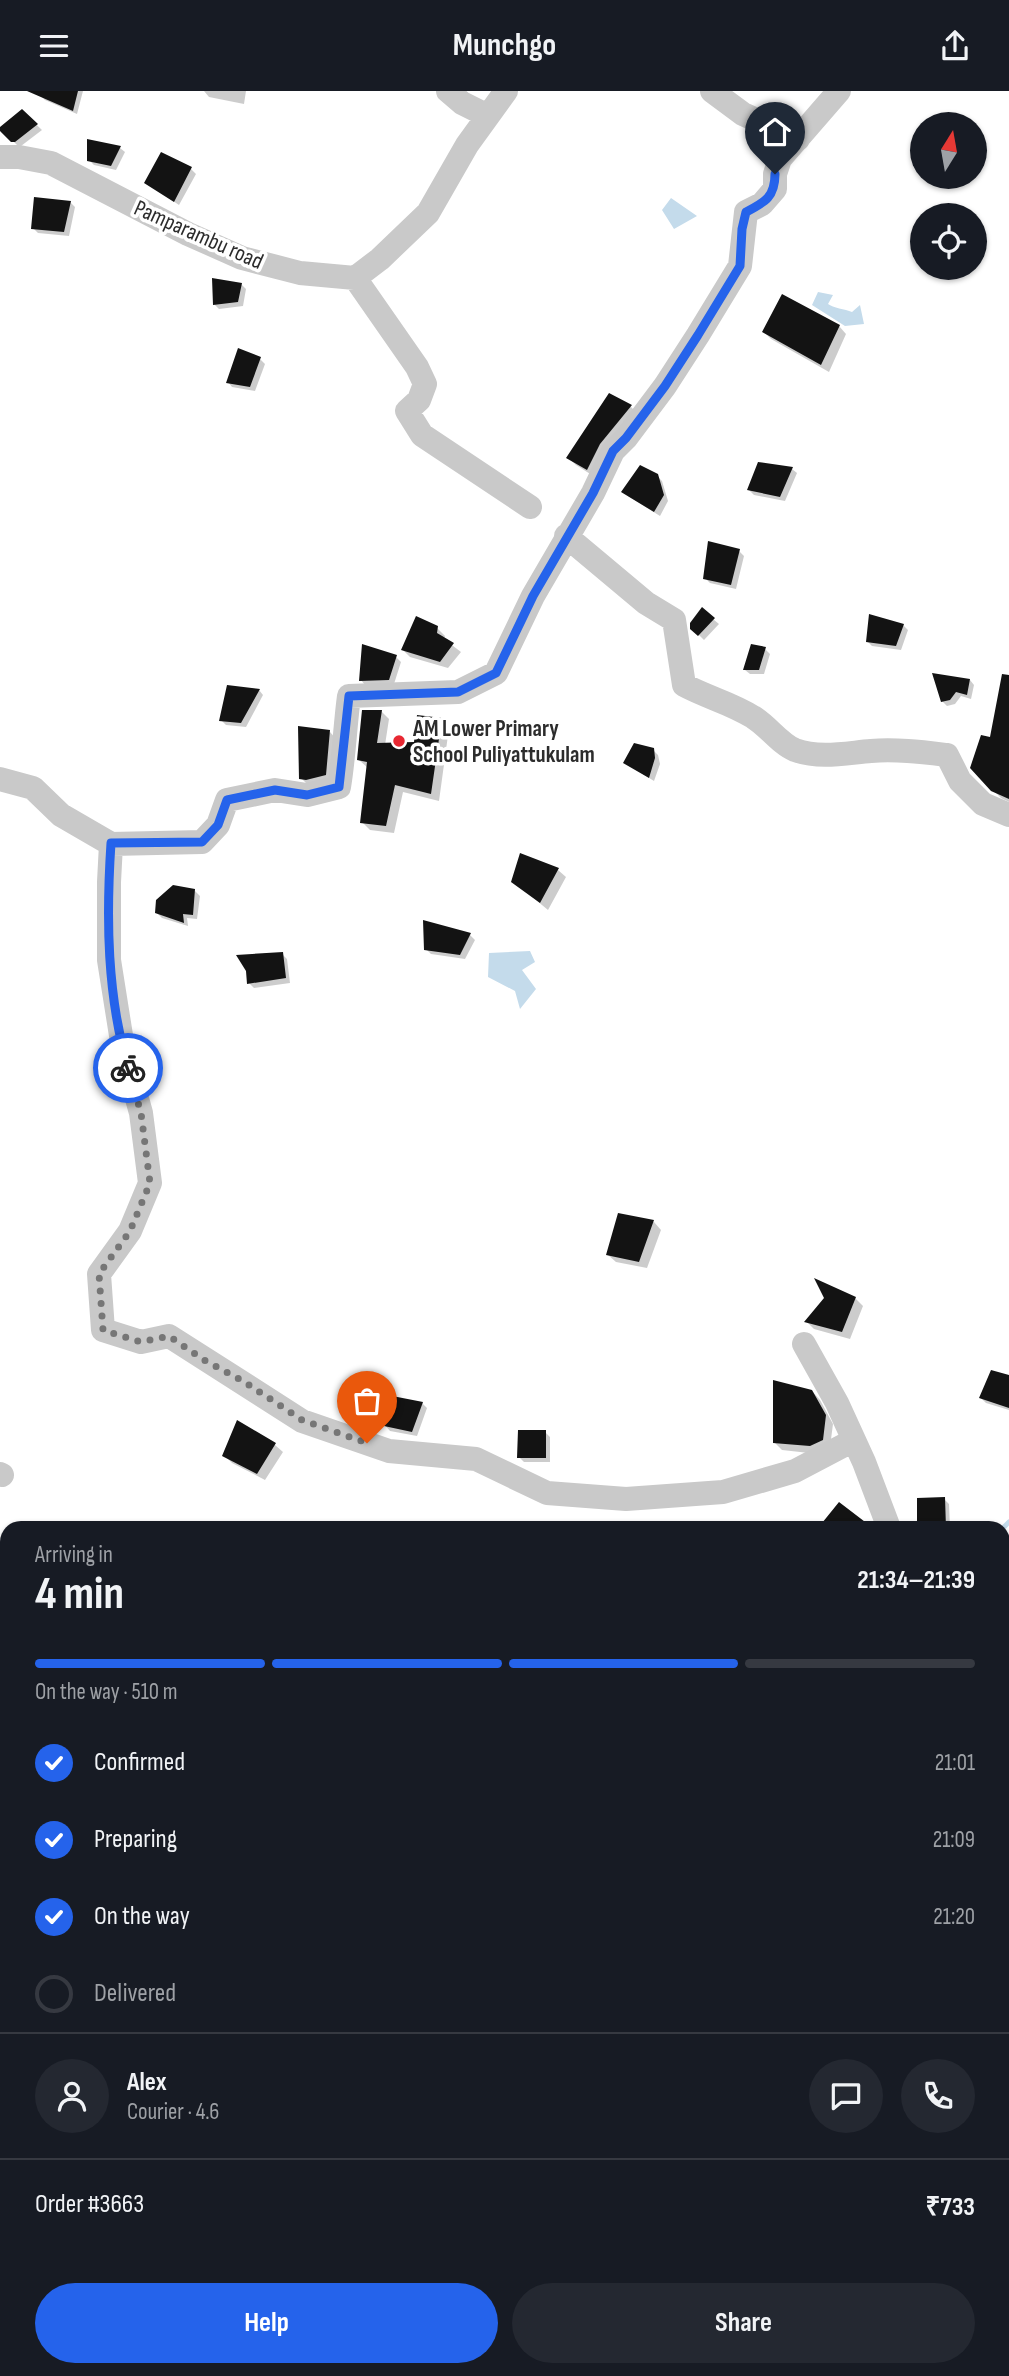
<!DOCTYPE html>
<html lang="en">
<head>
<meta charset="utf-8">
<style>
  :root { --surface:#171b24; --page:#242831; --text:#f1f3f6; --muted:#9ea1a6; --line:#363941; --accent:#2563eb }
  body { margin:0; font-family:"Sofia Sans Condensed",sans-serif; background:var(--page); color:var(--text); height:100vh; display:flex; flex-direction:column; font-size:26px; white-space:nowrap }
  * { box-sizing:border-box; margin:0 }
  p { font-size:23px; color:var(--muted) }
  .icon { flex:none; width:38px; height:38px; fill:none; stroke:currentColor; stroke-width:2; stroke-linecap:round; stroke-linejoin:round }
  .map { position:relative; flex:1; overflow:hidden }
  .panel { position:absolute; left:0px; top:1430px; width:1010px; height:856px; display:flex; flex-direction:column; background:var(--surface); border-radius:21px 21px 0 0; box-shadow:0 2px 5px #0004 }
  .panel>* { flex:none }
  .needle { width:46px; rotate:11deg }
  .buttons { position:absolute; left:910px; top:21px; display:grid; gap:14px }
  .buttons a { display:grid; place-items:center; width:77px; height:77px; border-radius:50%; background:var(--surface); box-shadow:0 2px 5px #0004; font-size:35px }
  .pin { position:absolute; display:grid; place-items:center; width:60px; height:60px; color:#fff; margin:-72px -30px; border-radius:50% 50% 50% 0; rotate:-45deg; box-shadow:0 0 7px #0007 }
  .pin .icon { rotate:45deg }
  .courier { position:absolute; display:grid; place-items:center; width:70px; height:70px; margin:-35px; border:5px solid #2563eb; border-radius:50%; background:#fff; color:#222; box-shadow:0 2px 9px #0007 }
  .head em { font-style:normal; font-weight:700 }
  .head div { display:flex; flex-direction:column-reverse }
  .head { display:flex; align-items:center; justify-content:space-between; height:119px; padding:0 35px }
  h1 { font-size:46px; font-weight:700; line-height:52px }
  .bar { display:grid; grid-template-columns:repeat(4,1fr); gap:10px 7px; align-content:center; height:84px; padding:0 35px }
  .bar i { height:9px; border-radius:5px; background:var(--line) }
  .bar .active { background:var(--accent) }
  .bar p { grid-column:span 4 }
  .line { display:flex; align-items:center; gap:18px; padding:0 35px; border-top:2px solid var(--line) }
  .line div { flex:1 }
  .round { display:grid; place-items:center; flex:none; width:74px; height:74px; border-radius:37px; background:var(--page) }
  ol { padding:0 35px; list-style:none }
  li { display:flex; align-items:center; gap:21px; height:77px }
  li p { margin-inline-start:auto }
  li .icon { padding:7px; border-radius:50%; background:var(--accent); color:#fff; stroke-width:4 }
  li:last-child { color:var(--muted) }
  li i { width:38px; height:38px; border:4px solid var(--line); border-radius:50% }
  .button { display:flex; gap:14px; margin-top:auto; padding:14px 35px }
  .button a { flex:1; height:80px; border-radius:42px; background:var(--accent); color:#fff; font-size:28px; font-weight:700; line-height:80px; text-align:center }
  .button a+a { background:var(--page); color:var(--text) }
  header { display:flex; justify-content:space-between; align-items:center; height:91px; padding:0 35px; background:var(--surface); font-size:32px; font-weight:700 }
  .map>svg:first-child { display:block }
  .water { fill:#c4dbeb }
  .shadow { fill:#0003 }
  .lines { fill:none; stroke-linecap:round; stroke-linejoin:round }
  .stream { stroke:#c4dbeb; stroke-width:5 }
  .building { fill:#131313 }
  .minor { stroke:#c9c9c9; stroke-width:24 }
  .done { stroke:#767676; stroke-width:7; stroke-dasharray:0 12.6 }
  .route { stroke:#2563eb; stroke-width:9 }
  .poi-dot { fill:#e82832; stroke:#fff; stroke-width:2.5 }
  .labels { text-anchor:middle; stroke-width:7; stroke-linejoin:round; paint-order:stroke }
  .street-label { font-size:23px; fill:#2c2c2c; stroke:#fff }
  .poi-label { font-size:23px; font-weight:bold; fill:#2c2c2c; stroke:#fff; text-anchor:start }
</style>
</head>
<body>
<header><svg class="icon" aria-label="menu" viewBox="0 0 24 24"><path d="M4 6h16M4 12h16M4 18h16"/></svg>Munchgo<svg class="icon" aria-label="share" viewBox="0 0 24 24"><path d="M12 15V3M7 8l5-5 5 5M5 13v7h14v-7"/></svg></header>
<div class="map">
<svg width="1009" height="2285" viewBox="0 0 1009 2285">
  <rect width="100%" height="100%" fill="#fff"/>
  <path class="water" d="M671,107L697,125L674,138L662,119Z
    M818,201L833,204L828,213C833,217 845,218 852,221L860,214L864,233L845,235L812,214Z
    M530,860L535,871L522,879L536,898L520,918L515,900L488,886L489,862Z"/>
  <path class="shadow" d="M42,0H83L77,23L45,9L40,4Z
    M204,0H246L244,13L209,6Z
    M22,20L42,39L21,55H18L1,38Z
    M120,57L125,61L116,79L94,74L89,69Z
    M191,78L196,83L179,114L146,92Z
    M70,111L75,116L69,145L38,142L33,137Z
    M241,193L246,198L243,215L219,218L214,213Z
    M839,235L846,243L829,281L771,248L764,241Z
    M260,268L265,273L255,300L232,296L228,291Z
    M610,305L631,316L638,323L595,386L576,374L569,367Z
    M792,378L797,382L785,410L754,404L749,399Z
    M657,385L662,390L668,410L660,425L628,405Z
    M739,460L744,465L736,498L710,492L705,487Z
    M702,519L719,533L704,549L692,537Z
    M903,534L908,539L901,559L872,555L867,550Z
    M437,537L445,545L444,548L461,561L448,577L410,566L403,559Z
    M765,558L770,563L764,583H750L745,579Z
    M396,566L401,571L394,593L365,594L361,589Z
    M970,589L974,594L971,608L961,605L955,613L947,615L942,610Z
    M1009,593V711L1001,707L993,699L991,649Z
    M259,599L263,604L246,636L226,634L221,629Z
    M381,620L389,628L385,654L416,653L441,629L449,637L439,710L403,701L394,742L370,739L362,731L368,677L359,669Z
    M330,641L337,649L333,691L309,695L301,687Z
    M653,659L658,664L660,673L654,690L625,672Z
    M522,764L558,779L566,786L548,819L513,790Z
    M195,800L200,805L197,828L187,827L188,835L162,827L157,822Z
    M470,844L475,849L465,868L431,863L426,858Z
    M282,863L287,868L290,892L254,897L249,892Z
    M620,1124L654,1131L661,1139L647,1177L616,1171L608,1164Z
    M855,1207L863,1215L850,1248L814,1238L807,1231Z
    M1009,1286V1319L986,1312L981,1307Z
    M812,1300L820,1309L833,1333L830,1356L818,1363L782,1359L774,1351Z
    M422,1312L427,1317L417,1345L390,1340L385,1334Z
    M238,1332L275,1354L283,1361L265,1389L232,1372L224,1364Z
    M545,1341L550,1346V1371H524L519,1366Z
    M944,1408L949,1413L950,1437H919Z
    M522,1431L533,1437H519Z
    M1009,2148V2169L1006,2166Z"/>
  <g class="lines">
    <path class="stream" d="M1003,1437L1009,1431"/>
  </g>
  <path class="building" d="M27,0H78L73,20Z
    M22,18L38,33L15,51H11L0,40V36Z
    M87,48L121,55L111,75L87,70Z
    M161,61L192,76L174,111L144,92Z
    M34,106L71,110L64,141L31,138Z
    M212,187L242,192L238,211L213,214Z
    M782,203L840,234L821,274L762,241Z
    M238,257L261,266L250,296L226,292Z
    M609,302L632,314L600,353L587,379L566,367Z
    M758,371L793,376L780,406L747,399Z
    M640,374L658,383L664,404L654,421L621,401Z
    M708,450L740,458L731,494L703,488Z
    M702,516L715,527L698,545L690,538V532Z
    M869,523L904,533L896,555L866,551Z
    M416,525L438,535L437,542L454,552L440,571L401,559Z
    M362,553L397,564L389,589L359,590Z
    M751,553L766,556L759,579H743Z
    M932,582L970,588L967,604L956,601L950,609L941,611Z
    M1002,583L1009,584V708L991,700L970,677L981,644L990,646Z
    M227,594L260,598L241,632L219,630Z
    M362,619H382L377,652L414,651L417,624L442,627L431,703L395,694L386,735L360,732L367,671L357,669Z
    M298,635L330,639L326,684L306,689L299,688Z
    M634,652L654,657L655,667L649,687L623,672Z
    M520,762L559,777L540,812L511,791Z
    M173,794L195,798L193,824L183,823L184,832L155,822L156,809Z
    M423,829L471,842L460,864L424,859Z
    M283,861L286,887L247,893L246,880L236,864Z
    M618,1122L654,1129L639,1171L606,1164Z
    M814,1187L856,1206L842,1241L804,1231L824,1207Z
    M991,1279L1009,1284V1317L979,1307Z
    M773,1289L812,1299L826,1324L823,1349L810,1355L773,1352Z
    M382,1303L423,1311L412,1341L384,1335Z
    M237,1329L276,1352L257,1383L222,1365Z
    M518,1339H546V1367H517Z
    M945,1406L946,1437H917V1407Z
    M839,1411L873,1437H818Z"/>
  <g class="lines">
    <path class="minor" d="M448,0L462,12L488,25
      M712,0L743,23L798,48
      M0,66H19L51,72L188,143L242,167L300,182L355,187L380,168L428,122L467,54L506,0
      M355,187L417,276L425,293L419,309L407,320L422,344L530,416
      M566,445L646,512L674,529L684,594C706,606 731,612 753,626C767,634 780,653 795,659C820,668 846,662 871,660C896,658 921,661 947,664L960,690L983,713L1009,724
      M0,688L33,697L61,724L111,753L202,751L218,734L227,709L275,699L307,704L339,696C344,666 345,635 349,605L458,601L496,582L533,505L593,402L613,360L626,347L665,295L698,244L740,175L746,121L762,113L775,98V83L780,68L839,0
      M111,753L109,791V869L123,957L141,1022L150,1092L130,1140L99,1183L103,1239L141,1251L169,1245L302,1330L389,1360L476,1368L547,1402L626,1408L723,1401L795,1380L854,1349
      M804,1253L837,1312L864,1371L889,1437
      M0,1383L2,1384
      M1003,1458L1009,1457"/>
  </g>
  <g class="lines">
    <path class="done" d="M128,977L141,1022L150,1092L130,1140L99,1183L103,1239L141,1251L169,1245L204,1269L243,1290L302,1329L367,1352"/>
    <path class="route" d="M128,977C107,904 106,828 111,752L202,751L218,734L227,709L275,699L307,704L339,696L349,605L458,601L496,582L533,505L593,402L613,360L626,347L665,295L698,244L740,175L742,138L746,121C765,111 775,106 775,83"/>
  </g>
  <circle class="poi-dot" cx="399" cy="650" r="7"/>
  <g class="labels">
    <g class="street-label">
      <text transform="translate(199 143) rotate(24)" y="8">Pamparambu road</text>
    </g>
    <g class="poi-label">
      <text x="413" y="645">AM Lower Primary<tspan x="413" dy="26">School Puliyattukulam</tspan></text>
    </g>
  </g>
</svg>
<div class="buttons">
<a><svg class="needle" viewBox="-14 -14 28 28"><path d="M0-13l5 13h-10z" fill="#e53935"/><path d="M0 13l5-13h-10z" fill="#9ea1a6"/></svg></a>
<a><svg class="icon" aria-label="locate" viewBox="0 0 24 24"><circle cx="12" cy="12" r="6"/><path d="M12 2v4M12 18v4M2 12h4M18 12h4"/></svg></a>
</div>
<div class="pin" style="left:367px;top:1352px;background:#ea580c"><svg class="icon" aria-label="bag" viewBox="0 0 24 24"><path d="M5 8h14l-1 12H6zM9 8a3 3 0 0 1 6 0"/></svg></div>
<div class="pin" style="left:775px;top:83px;background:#1f2937"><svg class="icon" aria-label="home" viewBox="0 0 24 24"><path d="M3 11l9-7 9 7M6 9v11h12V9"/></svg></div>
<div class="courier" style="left:128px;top:977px"><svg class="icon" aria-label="bike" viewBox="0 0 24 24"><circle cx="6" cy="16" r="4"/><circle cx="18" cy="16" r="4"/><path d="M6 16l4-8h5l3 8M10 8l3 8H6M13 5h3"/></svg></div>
<section class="panel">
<div class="head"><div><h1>4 min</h1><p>Arriving in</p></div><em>21:34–21:39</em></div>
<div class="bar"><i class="active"></i><i class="active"></i><i class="active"></i><i></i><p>On the way · 510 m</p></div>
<ol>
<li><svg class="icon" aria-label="check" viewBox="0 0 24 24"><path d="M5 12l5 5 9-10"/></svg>Confirmed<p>21:01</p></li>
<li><svg class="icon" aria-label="check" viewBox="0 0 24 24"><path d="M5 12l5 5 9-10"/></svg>Preparing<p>21:09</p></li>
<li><svg class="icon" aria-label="check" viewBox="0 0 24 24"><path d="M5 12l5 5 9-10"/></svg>On the way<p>21:20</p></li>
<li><i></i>Delivered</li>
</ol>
<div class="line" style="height:126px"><a class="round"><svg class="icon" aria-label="person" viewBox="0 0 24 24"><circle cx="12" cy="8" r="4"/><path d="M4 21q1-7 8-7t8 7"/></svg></a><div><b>Alex</b><p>Courier · 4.6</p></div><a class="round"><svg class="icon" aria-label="chat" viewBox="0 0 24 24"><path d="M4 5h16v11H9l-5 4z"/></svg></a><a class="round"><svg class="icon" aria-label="phone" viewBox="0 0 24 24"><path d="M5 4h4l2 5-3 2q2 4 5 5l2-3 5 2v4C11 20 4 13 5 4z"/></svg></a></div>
<div class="line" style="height:91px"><div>Order #3663</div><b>₹733</b></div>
<div class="button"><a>Help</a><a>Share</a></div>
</section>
</div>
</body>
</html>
